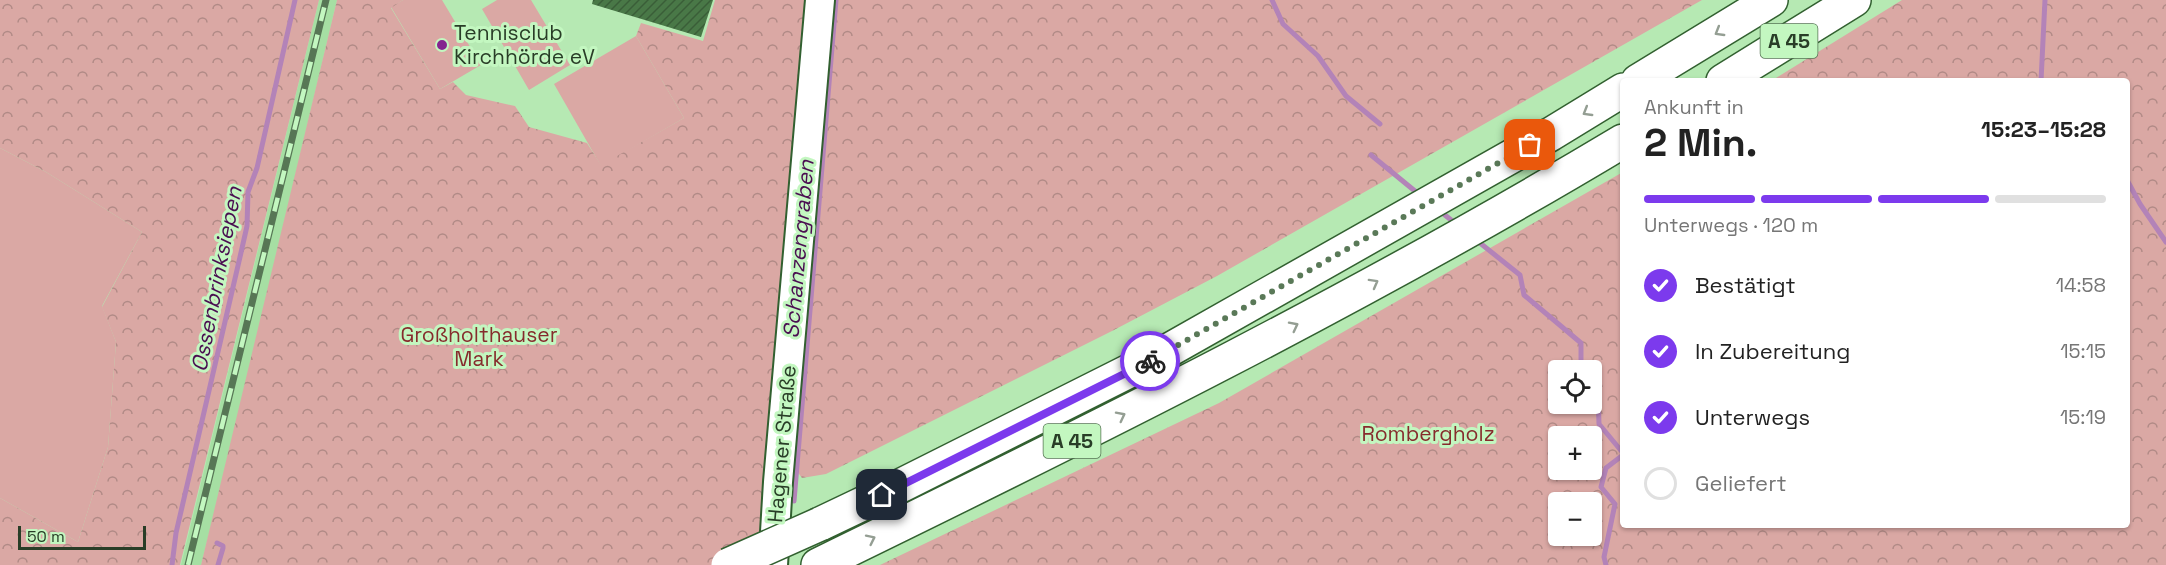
<!DOCTYPE html>
<html lang="de">
<head>
<meta charset="utf-8">
<style>
  :root { --surface:#fff; --page:#f6f6f6; --text:#222; --muted:#767676; --line:#e0e0e0; --accent:#7c3aed }
  body { margin:0; font-family:"Space Grotesk",sans-serif; background:var(--page); color:var(--text); height:100vh; display:flex; flex-direction:column; font-size:22px; white-space:nowrap }
  * { box-sizing:border-box; margin:0 }
  p { font-size:20px; color:var(--muted) }
  .icon { flex:none; width:33px; height:33px; fill:none; stroke:currentColor; stroke-width:2; stroke-linecap:round; stroke-linejoin:round }
  .map { position:relative; flex:1; overflow:hidden }
  .side { position:absolute; left:1620px; top:78px; width:510px; height:450px; display:flex; flex-direction:column; background:var(--surface); border-radius:6px; box-shadow:0 2px 4px #0004 }
  .side>* { flex:none }
  .fabs { position:absolute; left:1548px; top:360px; display:grid; gap:12px }
  .fabs a { display:grid; place-items:center; width:54px; height:54px; border-radius:6px; background:var(--surface); box-shadow:0 2px 4px #0004; font-size:30px }
  .scale { position:absolute; left:18px; bottom:15px; width:128px; box-sizing:border-box; padding-left:6px; border:3px solid #293d27; border-top:0; font-size:16px; line-height:21px; white-space:nowrap; color:#293d27; -webkit-text-stroke:4px #c3f7c0; paint-order:stroke }
  .pin { position:absolute; display:grid; place-items:center; width:51px; height:51px; color:#fff; margin:-26px; border-radius:12px; box-shadow:0 3px 9px #0006 }
  .courier { position:absolute; display:grid; place-items:center; width:60px; height:60px; margin:-30px; border:4px solid #7c3aed; border-radius:50%; background:#fff; color:#222; box-shadow:0 2px 8px #0007 }
  .head em { font-style:normal; font-weight:700 }
  .head div { display:flex; flex-direction:column-reverse }
  .head { display:flex; align-items:center; justify-content:space-between; height:102px; padding:0 24px }
  h1 { font-size:39px; font-weight:700; line-height:45px }
  .bar { display:grid; grid-template-columns:repeat(4,1fr); gap:9px 6px; align-content:center; height:72px; padding:0 24px }
  .bar i { height:8px; border-radius:4px; background:var(--line) }
  .bar .on { background:var(--accent) }
  .bar p { grid-column:span 4 }
  ol { padding:0 24px; list-style:none }
  li { display:flex; align-items:center; gap:18px; height:66px }
  li p { margin-inline-start:auto }
  li .icon { padding:6px; border-radius:50%; background:var(--accent); color:#fff; stroke-width:4 }
  li:last-child { color:var(--muted) }
  li i { width:33px; height:33px; border:3px solid var(--line); border-radius:50% }
  .map>svg:first-child { display:block }
  .built { fill:#a6dfa3 }
  .green { fill:#daa8a4 }
  .forest { fill:url(#forest-crowns); fill-rule:evenodd }
  .lines { fill:none; stroke-linecap:round; stroke-linejoin:round }
  .stream { stroke:#b383b8; stroke-width:5 }
  .building { fill:url(#building-hatch) }
  .secondary-casing { stroke:#326030; stroke-width:32 }
  .motorway-casing { stroke:#326030; stroke-width:36 }
  .secondary { stroke:#fff; stroke-width:28 }
  .motorway { stroke:#fff; stroke-width:33 }
  .rail-casing { stroke:#577655; stroke-width:7 }
  .rail { stroke:#c3f7c0; stroke-width:4.5; stroke-dasharray:14; stroke-linecap:butt }
  .motorway-bridge-casing { stroke:#326030; stroke-width:36; stroke-linecap:butt }
  .motorway-bridge { stroke:#fff; stroke-width:33 }
  .oneway { stroke:#949e93 }
  .done { stroke:#5a7958; stroke-width:6; stroke-dasharray:0 10.8 }
  .route { stroke:#7c3aed; stroke-width:8 }
  .poi-dot { fill:#84258f; stroke:#c3f7c0; stroke-width:2 }
  .labels { text-anchor:middle; stroke-width:6; stroke-linejoin:round; paint-order:stroke }
  .shield { fill:#c3f7c0; stroke:#577555; stroke-width:1.5 }
  .shield-label { font-size:20px; font-weight:bold; fill:#293d27 }
  .poi-label { font-size:21px; fill:#293d27; stroke:#c3f7c0; text-anchor:start }
  .park-label { font-size:21px; fill:#862c2d; stroke:#c3f7c0 }
  .street-label { font-size:21px; fill:#293d27; stroke:#c3f7c0 }
  .water-label { font-size:22px; font-style:italic; fill:#4a0e51; stroke:#c3f7c0 }
</style>
</head>
<body>
<div class="map">
<svg width="2166" height="565" viewBox="0 0 2166 565">
  <defs>
    <pattern id="forest-crowns" width="20" height="18" patternUnits="userSpaceOnUse" patternTransform="scale(1.5)"><rect width="20" height="18" fill="#daa8a4"/><path d="M2 6a3 3 0 1 1 6 0M12 15a3 3 0 1 1 6 0" fill="none" stroke="#b18a86"/></pattern>
    <pattern id="building-hatch" width="6" height="6" patternUnits="userSpaceOnUse" patternTransform="scale(1.5)"><rect width="6" height="6" fill="#497847"/><path d="M-1 1l2-2M0 6l6-6M5 7l2-2" fill="none" stroke="#3a5e38"/></pattern>
  </defs>
  <rect width="100%" height="100%" fill="#b6e9b3"/>
  <path class="built" d="M319,0H337L226,467L201,565H181Z"/>
  <path class="green" d="M403,0H442L481,65L440,89L391,7Z
    M497,0H531L570,65L529,90L482,9Z
    M636,36L684,118L601,166L554,84Z
    M0,148L46,172L142,232L102,306L116,342L108,447L78,542L0,498Z"/>
  <path class="forest" d="M0,0H319L180,565H0V498L78,542L108,447L116,342L102,307L142,232L46,172L0,148Z
    M337,0H403L391,8L440,89L453,82L466,95L515,106L529,127L587,143L601,165L684,118L636,36L641,23L703,41L715,0H818L773,565H201Z
    M831,0H1702L1217,276L1112,331L826,474L802,478L794,467Z
    M1902,0H2166V565H880L1219,403L1623,172V525H2127V81H1771ZM1558,370H1592V404H1558ZM1592,436V470H1558V436ZM1592,502V536H1558V502Z"/>
  <g class="lines">
    <path class="stream" d="M1272,0L1283,24L1318,56L1346,96L1380,124
      M2041,81L2045,0
      M1371,155L1421,196
      M2127,180L2140,204L2166,242
      M1440,211L1456,224
      M1475,239L1520,275L1524,295L1581,343V363L1585,370
      M1592,382L1598,394L1599,424L1623,453
      M794,501L836,0
      M217,543L223,546V548L218,565
      M172,565L176,533L240,257L247,226L248,192L257,168L295,0
      M1606,565L1604,557L1615,504L1601,487L1606,468L1623,455"/>
  </g>
  <path class="building" d="M593,0H713L701,37L592,4Z"/>
  <g class="lines">
    <defs>
      <path id="secondary" d="M773,565L778,482L820,0"/>
      <path id="motorway" d="M1638,81L1771,0
        M1723,81L1854,0
        M820,524L902,485L1155,358L1551,134L1623,90
        M818,565C1091,432 1363,297 1623,141"/>
    </defs>
    <use href="#secondary" class="secondary-casing"/>
    <use href="#motorway" class="motorway-casing"/>
    <use href="#secondary" class="secondary"/>
    <use href="#motorway" class="motorway"/>
    <defs>
      <path id="rail" d="M188,565L326,0"/>
    </defs>
    <use href="#rail" class="rail-casing"/>
    <use href="#rail" class="rail"/>
    <defs>
      <path id="motorway-bridge" d="M728,565L820,524"/>
    </defs>
    <use href="#motorway-bridge" class="motorway-bridge-casing"/>
    <use href="#motorway-bridge" class="motorway-bridge"/>
  </g>
  <defs><path id="oneway-chevron" d="M-2-3.5L2.5 0L-2 3.5" fill="none" stroke-width="1.6" stroke-linecap="round" stroke-linejoin="round" transform="scale(1.5)"/></defs>
  <g class="oneway">
    <use href="#oneway-chevron" transform="translate(1719 32) rotate(149)"/>
    <use href="#oneway-chevron" transform="translate(1587 112) rotate(149)"/>
    <use href="#oneway-chevron" transform="translate(1374 283) rotate(-29)"/>
    <use href="#oneway-chevron" transform="translate(1294 326) rotate(-27)"/>
    <use href="#oneway-chevron" transform="translate(1121 416) rotate(-27)"/>
    <use href="#oneway-chevron" transform="translate(871 539) rotate(-26)"/>
  </g>
  <g class="lines">
    <path class="done" d="M1150,361L1530,145"/>
    <path class="route" d="M882,495L1150,361"/>
  </g>
  <circle class="poi-dot" cx="442" cy="45" r="6"/>
  <g class="labels">
    <g class="shield">
      <rect x="1760.5" y="24" width="57" height="34" rx="4.5"/>
      <rect x="1043.5" y="424" width="57" height="34" rx="4.5"/>
    </g>
    <g class="shield-label">
      <text x="1789" y="48">A 45</text>
      <text x="1072" y="448">A 45</text>
    </g>
    <g class="poi-label">
      <text x="454" y="40">Tennisclub<tspan x="454" dy="24">Kirchhörde eV</tspan></text>
    </g>
    <g class="park-label">
      <text x="479" y="342">Großholthauser<tspan x="479" dy="24">Mark</tspan></text>
      <text x="1428" y="441">Rombergholz</text>
    </g>
    <g class="street-label">
      <text transform="translate(782 444) rotate(-85)" y="7">Hagener Straße</text>
    </g>
    <g class="water-label">
      <text transform="translate(798 249) rotate(-85)" y="8">Schanzengraben</text>
      <text transform="translate(216 279) rotate(-79)" y="8">Ossenbrinksiepen</text>
    </g>
  </g>
</svg>
<div class="fabs">
<a><svg class="icon" aria-label="locate" viewBox="0 0 24 24"><circle cx="12" cy="12" r="6"/><path d="M12 2v4M12 18v4M2 12h4M18 12h4"/></svg></a>
<a>+</a>
<a>−</a>
</div>
<div class="scale">50 m</div>
<div class="pin" style="left:1530px;top:145px;background:#ea580c"><svg class="icon" aria-label="bag" viewBox="0 0 24 24"><path d="M5 8h14l-1 12H6zM9 8a3 3 0 0 1 6 0"/></svg></div>
<div class="pin" style="left:882px;top:495px;background:#1f2937"><svg class="icon" aria-label="home" viewBox="0 0 24 24"><path d="M3 11l9-7 9 7M6 9v11h12V9"/></svg></div>
<div class="courier" style="left:1150px;top:361px"><svg class="icon" aria-label="bike" viewBox="0 0 24 24"><circle cx="6" cy="16" r="4"/><circle cx="18" cy="16" r="4"/><path d="M6 16l4-8h5l3 8M10 8l3 8H6M13 5h3"/></svg></div>
<section class="side">
<div class="head"><div><h1>2 Min.</h1><p>Ankunft in</p></div><em>15:23–15:28</em></div>
<div class="bar"><i class="on"></i><i class="on"></i><i class="on"></i><i></i><p>Unterwegs · 120 m</p></div>
<ol>
<li><svg class="icon" aria-label="check" viewBox="0 0 24 24"><path d="M5 12l5 5 9-10"/></svg>Bestätigt<p>14:58</p></li>
<li><svg class="icon" aria-label="check" viewBox="0 0 24 24"><path d="M5 12l5 5 9-10"/></svg>In Zubereitung<p>15:15</p></li>
<li><svg class="icon" aria-label="check" viewBox="0 0 24 24"><path d="M5 12l5 5 9-10"/></svg>Unterwegs<p>15:19</p></li>
<li><i></i>Geliefert</li>
</ol>
</section>
</div>
</body>
</html>
